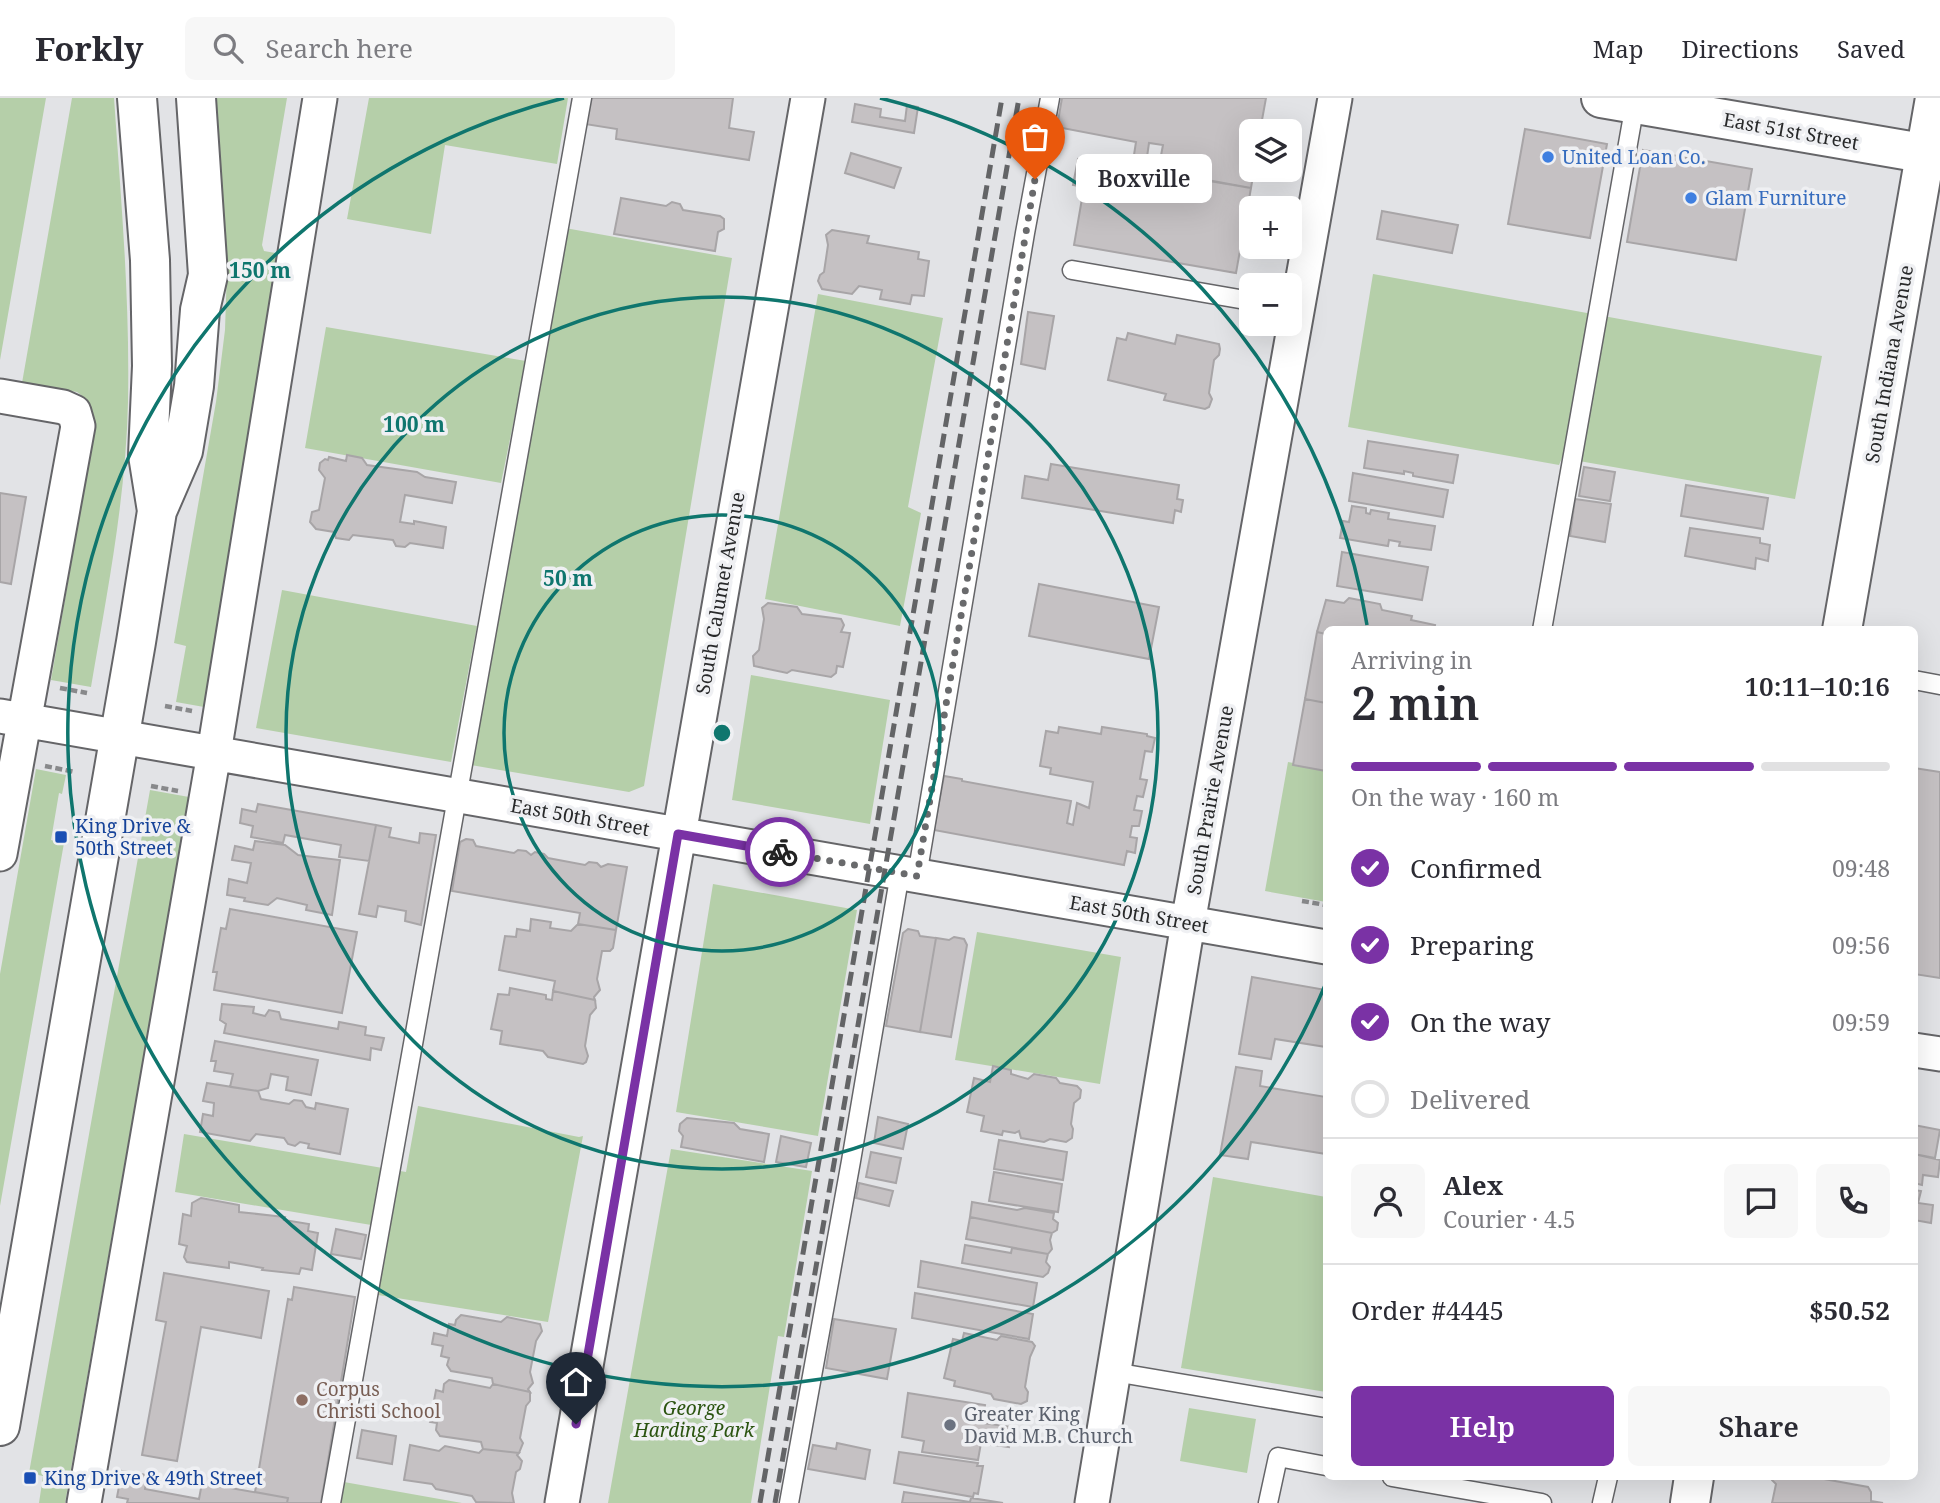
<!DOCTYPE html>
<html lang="en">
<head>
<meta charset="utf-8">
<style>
  :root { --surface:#fff; --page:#f7f7f7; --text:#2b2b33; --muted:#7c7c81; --line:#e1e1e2; --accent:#7a32a5 }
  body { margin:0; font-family:"Noto Serif",serif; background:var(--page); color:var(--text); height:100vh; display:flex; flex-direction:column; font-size:26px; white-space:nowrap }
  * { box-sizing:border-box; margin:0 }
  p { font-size:23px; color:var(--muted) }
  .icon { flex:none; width:38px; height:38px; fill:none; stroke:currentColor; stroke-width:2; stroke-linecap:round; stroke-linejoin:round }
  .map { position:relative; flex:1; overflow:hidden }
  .panel { position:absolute; left:1323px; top:528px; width:595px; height:854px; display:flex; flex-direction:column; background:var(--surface); border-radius:10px; box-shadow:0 7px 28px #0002 }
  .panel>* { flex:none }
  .fabs { position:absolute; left:1239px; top:21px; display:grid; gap:14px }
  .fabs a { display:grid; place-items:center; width:63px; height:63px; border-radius:10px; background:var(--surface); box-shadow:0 7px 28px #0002; font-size:35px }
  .pin { position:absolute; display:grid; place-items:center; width:60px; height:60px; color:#fff; margin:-72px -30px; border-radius:50% 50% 50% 0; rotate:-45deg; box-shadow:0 0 7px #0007 }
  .pin .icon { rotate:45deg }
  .courier { position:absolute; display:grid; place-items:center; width:70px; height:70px; margin:-35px; border:5px solid #7a32a5; border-radius:50%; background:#fff; color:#222; box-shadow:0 2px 9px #0007 }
  .bubble { position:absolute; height:49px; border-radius:10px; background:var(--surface); box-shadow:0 7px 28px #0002; font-size:23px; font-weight:600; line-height:49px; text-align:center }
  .headline em { font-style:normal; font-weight:600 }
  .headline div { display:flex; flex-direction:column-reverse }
  .headline { display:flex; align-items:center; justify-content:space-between; height:119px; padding:0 28px }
  h1 { font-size:46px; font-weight:600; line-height:52px }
  .bar { display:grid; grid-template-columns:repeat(4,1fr); gap:10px 7px; align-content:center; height:84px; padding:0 28px }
  .bar i { height:9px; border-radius:5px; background:var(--line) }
  .bar .selected { background:var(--accent) }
  .bar p { grid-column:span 4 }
  .line { display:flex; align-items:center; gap:18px; padding:0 28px; border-top:2px solid var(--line) }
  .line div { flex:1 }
  .round { display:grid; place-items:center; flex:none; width:74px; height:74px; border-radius:10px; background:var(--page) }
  ol { padding:0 28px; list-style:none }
  li { display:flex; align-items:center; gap:21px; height:77px }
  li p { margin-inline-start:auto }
  li .icon { padding:7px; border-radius:50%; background:var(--accent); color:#fff; stroke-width:4 }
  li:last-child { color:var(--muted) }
  li i { width:38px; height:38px; border:4px solid var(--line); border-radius:50% }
  .button { display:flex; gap:14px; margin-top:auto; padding:14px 28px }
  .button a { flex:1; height:80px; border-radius:10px; background:var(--accent); color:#fff; font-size:28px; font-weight:600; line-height:80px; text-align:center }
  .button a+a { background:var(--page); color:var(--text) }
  header { display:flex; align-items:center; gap:42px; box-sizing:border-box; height:98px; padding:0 35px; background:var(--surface); border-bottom:2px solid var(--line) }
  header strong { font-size:33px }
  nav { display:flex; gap:38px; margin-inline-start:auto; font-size:24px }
  .search { width:490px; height:63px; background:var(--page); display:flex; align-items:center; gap:18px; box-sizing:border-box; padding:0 24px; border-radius:10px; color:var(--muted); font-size:26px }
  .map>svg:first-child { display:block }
  .green { fill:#b5cfa9 }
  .building { fill:#c5c1c3; stroke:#a8a5a7; stroke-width:2 }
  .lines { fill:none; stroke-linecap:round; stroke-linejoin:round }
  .service-casing { stroke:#656568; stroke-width:21 }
  .minor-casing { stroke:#656568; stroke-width:37 }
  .tertiary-casing { stroke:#656568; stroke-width:42 }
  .secondary-casing { stroke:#656568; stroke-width:42 }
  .path { stroke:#88898b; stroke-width:4.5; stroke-dasharray:7 3.5; stroke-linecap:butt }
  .service { stroke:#fff; stroke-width:18 }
  .minor { stroke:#fff; stroke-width:33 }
  .tertiary { stroke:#fff; stroke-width:38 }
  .secondary { stroke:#fff; stroke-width:38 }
  .rail { stroke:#636466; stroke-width:5; stroke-dasharray:14 7; stroke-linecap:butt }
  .done { stroke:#696a6c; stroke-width:7; stroke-dasharray:0 12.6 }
  .route { stroke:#7a32a5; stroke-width:9 }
  .ring { fill:none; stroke:#0f766e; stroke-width:3.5 }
  .shop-dot { fill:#3f7fe0; stroke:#eff0f3; stroke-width:2.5 }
  .transit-dot { fill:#1a4fb4; stroke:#eff0f3; stroke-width:2.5 }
  .education-dot { fill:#8d6e63; stroke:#eff0f3; stroke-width:2.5 }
  .worship-dot { fill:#6b7280; stroke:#eff0f3; stroke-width:2.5 }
  .labels { text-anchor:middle; stroke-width:7; stroke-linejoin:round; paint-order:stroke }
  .street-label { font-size:19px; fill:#28292a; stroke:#eff0f3 }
  .shop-label { font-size:19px; fill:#366cbe; stroke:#eff0f3; text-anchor:start }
  .transit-label { font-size:19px; fill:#164399; stroke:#eff0f3; text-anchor:start }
  .education-label { font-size:19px; fill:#785e54; stroke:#eff0f3; text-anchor:start }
  .park-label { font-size:19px; font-style:italic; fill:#2b5410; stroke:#eff0f3 }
  .worship-label { font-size:19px; fill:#5b616d; stroke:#eff0f3; text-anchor:start }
  .centre { fill:#0f766e; stroke:#eff0f3; stroke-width:3.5 }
  .ring-label { font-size:21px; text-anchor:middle; font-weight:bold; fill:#0f766e; stroke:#eff0f3; stroke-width:7; stroke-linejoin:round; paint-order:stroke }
</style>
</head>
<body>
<header>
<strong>Forkly</strong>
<div class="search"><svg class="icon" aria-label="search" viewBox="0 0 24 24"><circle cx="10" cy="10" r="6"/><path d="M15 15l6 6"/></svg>Search here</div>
<nav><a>Map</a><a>Directions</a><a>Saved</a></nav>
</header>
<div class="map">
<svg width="1940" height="1405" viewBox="0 0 1940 1405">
  <rect width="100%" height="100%" fill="#e2e3e6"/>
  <path class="green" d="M0,0H46L0,262Z
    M72,0H114C121,101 130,202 128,304C126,400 107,495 91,589L51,582L95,328C94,313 90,302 77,294L22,285Z
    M214,0H287L262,147L264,153L281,156L284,161L204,609L176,604L186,548L174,545L216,304L225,232L227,171Z
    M369,0H568L557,66L445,47L431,136L347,121Z
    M565,130L732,160L644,688L629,694L471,667Z
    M1373,176L1822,258L1795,401L1562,360L1559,367L1348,329Z
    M818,196L943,220L908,409L921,415L900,528L765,501Z
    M326,229L526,263L501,385L305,350Z
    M282,492L477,528L451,664L256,630Z
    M751,577L890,602L870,726L732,702Z
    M1288,664L1326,671V804L1265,793Z
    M36,671L66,677L62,696L59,695L51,742L64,745L0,1108V876Z
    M150,692L189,699L65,1405H39L43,1378L29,1375Z
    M713,786L857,812L818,1038L676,1014Z
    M977,834L1121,859L1100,986L955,962Z
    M418,1008L579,1039L583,1038L548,1224L378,1197L389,1130L175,1094L184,1036L406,1074Z
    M671,1051L812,1073L784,1239L778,1238L751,1405H608Z
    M1213,1079L1326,1099V1294L1181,1270Z
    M1189,1310L1256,1321L1247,1375L1180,1363Z
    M344,1384L462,1405H340Z"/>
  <path class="building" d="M589,0H733L729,30L754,34L749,62L616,41L617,31L585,26Z
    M1062,0H1266L1260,33H1251V72H1254L1251,90L1158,73L1163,47L1149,45L1147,59L1134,57L1136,44L1057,29Z
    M855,6L881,11L880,19L905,23L907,7L918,9L914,35L852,24Z
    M1525,31L1607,46L1590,140L1508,126Z
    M1643,52L1752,71L1736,162L1627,144Z
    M851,55L901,70L894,90L845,75Z
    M1078,61L1251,90L1236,175L1074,147L1084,89L1073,87Z
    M621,100L666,108L672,104L680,106L683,112L720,118L724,121V131L718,134L715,153L614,136Z
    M1382,113L1458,127L1452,155L1377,141Z
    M832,132L869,138L867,145L919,154L918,161L929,163L924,198L912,197L910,206L880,201L882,192L859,188L852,196L822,191L818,183L820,177L824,174L828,147L826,137Z
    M1028,214L1054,218L1045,271L1021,266Z
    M1128,235L1175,246L1177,237L1219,246L1220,251L1219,257L1214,262L1209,295L1212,301L1209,309L1205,311L1164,302L1166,296L1108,282L1117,240L1126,242Z
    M1368,343L1458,357L1453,385L1413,378V375L1404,373V376L1364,370Z
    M347,357L362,360L367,367L417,374L425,379L456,384L452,405L405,397L400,424L414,426V423L446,429L443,450L410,445L405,449L396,448L393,442L353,437L349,442L336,440L334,434L316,431L310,424L312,414L319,412L325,380L319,372L320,365L325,361L328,362L329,359L346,363Z
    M1051,366L1179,387L1177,401L1183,402L1181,414L1175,412L1173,425L1022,400L1025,378L1048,382Z
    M1584,369L1615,374L1610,403L1579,398Z
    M1353,375L1448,392L1443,419L1349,403Z
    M1686,387L1768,400L1763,431L1681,418Z
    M0,395L26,399L11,486L0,484Z
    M1575,401L1611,406L1605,444L1570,438Z
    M1352,408L1366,410V415L1370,416L1371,412L1389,415L1388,421L1435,428L1431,452L1399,448L1400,444L1389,442L1388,448L1340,440L1343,423L1349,424Z
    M1690,430L1760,440V445L1770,447L1768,463L1756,460L1755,471L1685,458Z
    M1342,454L1428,469L1422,502L1337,488Z
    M1039,486L1159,509L1149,561L1029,538Z
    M1349,500L1380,506L1382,512L1412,518L1411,522L1435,527L1434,532H1326V536L1317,534L1326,502L1344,505Z
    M768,505L797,509L802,516L841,521L844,527L841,534L850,535L843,569L837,568L836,575L831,579L792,572L787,575L754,568L753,558L759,552L764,521L762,510Z
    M1317,534L1326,536V605L1305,601Z
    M1305,601L1326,605V673L1293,667Z
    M1059,629L1101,636L1102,629L1147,636V638L1155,640L1152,654L1145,653L1140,681L1147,682L1143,699L1137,698L1134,712L1142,713L1139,728H1132L1130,739L1137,740L1135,755L1127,753L1124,767L934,732L944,678L962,681V683L1071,703L1067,725L1073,727L1077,705L1089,710L1093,684L1050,676L1051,670L1040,668L1046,633L1058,635Z
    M1914,670L1940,674V880L1914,876Z
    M258,706L376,727L369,763L339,759L341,747L285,737L283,745L251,739L253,728L240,725L242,711L256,714Z
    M376,727L391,730L389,739L419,745L420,735L436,737L421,827L405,823L406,813L378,808L376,819L359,816Z
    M466,741L473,742L476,748L514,755L518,752L526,753L531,757L535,754L544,756L548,760L585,767L589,764L597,765L601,769L608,766L627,769L616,832L578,826L580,815L452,793L460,744Z
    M255,743L285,747L298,757L340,762L332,817L306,812L307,807L277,800L268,807L244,803L245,800L227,797L229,781L247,785L251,765L232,762L235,748L253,752Z
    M230,811L357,834L342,915L214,892L217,874H213L221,830L226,831Z
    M531,821L551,824L550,830L571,833L578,826L616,832L613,850L610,853H602L597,881L600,892L594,899L595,902L553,893L555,883L499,872L505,838L516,839L517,831L530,833Z
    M908,831L918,833L920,838L936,840L920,934L886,928L903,835Z
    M954,839L964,841L967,847L951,939L920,934L936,840L949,842Z
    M1252,879L1326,892V949L1275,941L1271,961L1239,956Z
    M510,890L546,897V901L552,902L553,893L595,902L596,910L590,917L585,948L588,958L586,964L583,966L548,959L543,953L500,946L502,933L491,931L498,896L509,897Z
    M222,906L254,909L253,915L265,918L269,912L279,914L281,921L338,931L339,924L366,929L365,937L384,940L381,952L371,950L370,962L224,935L226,926L220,922Z
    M215,943L318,962L311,997L286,992L288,979L271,976L268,990L258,993L230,989L233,976L214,973L216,963H211Z
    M993,968L1011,972V976L1028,981L1034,976L1056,980L1060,985L1077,988L1081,992L1080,1000L1074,1005L1071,1026L1073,1031L1072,1040L1066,1044L1050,1041L1044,1044L1021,1040L1019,1033L1015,1035L1003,1033L1002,1037L981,1033L984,1018L967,1014L974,980L990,984Z
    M1236,969L1262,973L1260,988L1326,999V1056L1251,1044L1248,1061L1220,1057Z
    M207,985L258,993L261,1001L289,1006L294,1002L302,1003L306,1009L315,1011L316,1005L348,1011L340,1056L308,1050L309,1046L300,1044L295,1048L288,1046L284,1040L256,1036L250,1043L200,1034L203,1016L213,1018L214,1005L203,1003Z
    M878,1019L908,1026L903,1051L874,1045Z
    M687,1020L734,1025L740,1031L769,1036L764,1064L681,1049L683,1038L679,1033L680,1026Z
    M1914,1027L1940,1032L1935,1060L1914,1056Z
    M781,1038L811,1045L806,1069L776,1064Z
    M999,1042L1067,1054L1063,1082L994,1071Z
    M871,1054L901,1060L896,1085L866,1079Z
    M1914,1056L1940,1062L1938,1079L1923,1077L1922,1087L1914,1085Z
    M994,1074L1062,1086L1058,1114L989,1103Z
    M859,1085L893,1093L889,1108L856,1100Z
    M1914,1092L1921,1093L1918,1105L1933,1107L1931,1125L1914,1122Z
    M201,1100L239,1107V1114L285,1119L284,1122L309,1126L308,1133L318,1135L312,1172L301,1170L299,1176L262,1172L263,1170L229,1164V1170L187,1164L184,1159L187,1148L179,1146L183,1116L191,1118L192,1105Z
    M972,1104L1017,1112L1025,1110L1054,1115L1053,1121L1058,1125L1057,1132L1052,1135L970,1119Z
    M970,1119L1052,1135L1050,1142L1052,1151L1048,1156L966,1141Z
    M336,1131L366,1137L361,1161L331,1156Z
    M965,1147L1011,1155L1012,1150L1048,1156L1046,1164L1050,1169L1048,1175L1043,1179L962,1165Z
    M921,1163L1037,1185L1033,1209L918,1189Z
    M164,1175L269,1193L261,1240L201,1229L177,1363L142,1357L166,1224L156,1222Z
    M294,1189L355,1199L321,1405H287L288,1400L255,1394L288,1201L292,1202Z
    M915,1195L1033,1216L1029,1241L912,1220Z
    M461,1217L501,1224L507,1219L540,1226L542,1233L536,1243L530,1274L533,1285L528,1291L530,1294L493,1286L492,1280L451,1273L447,1267L449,1260L441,1258L443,1248L432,1246L434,1235L447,1238L449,1226L455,1227L456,1222Z
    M834,1221L896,1231L887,1281L826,1270Z
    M964,1235L997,1242L1001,1238L1032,1244L1035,1248L1030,1259L1025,1289L1028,1294L1027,1303L1021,1306L994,1301L991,1296L954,1288L955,1283L944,1280L953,1241L962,1243Z
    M449,1282L490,1290L493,1286L530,1294V1303L526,1308L520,1340L523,1345L519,1355L483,1351L481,1344L440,1338L436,1332L437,1325L430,1324L436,1292L443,1294L444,1286Z
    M908,1295L985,1307L982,1325L1012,1329L1009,1349L981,1345L978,1362L922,1354L924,1343L902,1339Z
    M362,1332L396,1338L392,1366L357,1360Z
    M837,1345L870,1352L865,1381L808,1371L813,1347L836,1351Z
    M410,1347L439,1353L445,1348L479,1355L483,1351L519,1355L517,1357L522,1363L520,1371L516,1374L512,1395L514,1405L476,1404L472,1398L436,1391L432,1386L404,1382Z
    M899,1354L978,1365L977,1368H983L978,1396L974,1395L973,1399L894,1385Z
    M122,1373L147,1377L145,1391L199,1401L202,1385L288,1400L287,1405H127L128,1401L117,1399Z
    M1772,1379H1813L1868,1389L1871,1394V1403L1883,1405H1772L1776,1386L1772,1382Z
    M904,1394L970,1404L971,1400L1003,1405H902Z"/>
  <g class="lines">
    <defs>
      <path id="service" d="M1072,172L1251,203
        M1542,532L1635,6
        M1914,582L1940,587
        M917,778L1025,135L1050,0
        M1114,1274L1326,1310
        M1392,1379L1542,1405
        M331,1405L582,0
        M789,1405L851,1063L900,775
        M1268,1405L1278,1359L1326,1368
        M1602,1405L1608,1379"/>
      <path id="minor" d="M0,298L63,309L74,314L78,328L0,756
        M0,618L1326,849
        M1914,952L1940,956
        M84,1405L214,655L320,0
        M562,1405L808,0
        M1092,1405L1188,825L1335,0"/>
      <path id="tertiary" d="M137,0L150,162L152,268L148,357L157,413
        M1842,532L1935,0
        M0,1328L136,544L157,413L183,353L194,288L200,212L208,177L196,0
        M1690,1405L1694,1379"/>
      <path id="secondary" d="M1601,0L1940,58"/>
    </defs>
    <use href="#service" class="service-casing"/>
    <use href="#minor" class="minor-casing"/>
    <use href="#tertiary" class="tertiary-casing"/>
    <use href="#secondary" class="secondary-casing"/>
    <path class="path" d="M60,590L87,595
      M165,608L192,613
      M45,668L75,674
      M151,688L178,693
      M1302,803L1326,807"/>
    <use href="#service" class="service"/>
    <use href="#minor" class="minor"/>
    <use href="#tertiary" class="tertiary"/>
    <use href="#secondary" class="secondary"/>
    <path class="rail" d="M760,1405L1002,0
      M775,1405L1019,0"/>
  </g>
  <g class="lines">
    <path class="done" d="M780,754L917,778L1035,81"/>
    <path class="route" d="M576,1326L678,736L780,754"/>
  </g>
  <g class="ring">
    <circle cx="722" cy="635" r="218"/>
    <circle cx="722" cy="635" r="436"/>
    <path d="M1326 885A654 654 0 1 1 564 0M880 0A654 654 0 0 1 1367 527"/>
  </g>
  <g class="shop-dot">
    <circle cx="1548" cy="59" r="7"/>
    <circle cx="1691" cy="100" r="7"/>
  </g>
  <g class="transit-dot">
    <rect x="54" y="732" width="14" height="14" rx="3.5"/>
    <rect x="23" y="1373" width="14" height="14" rx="3.5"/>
  </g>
  <circle class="education-dot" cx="302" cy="1302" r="7"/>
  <circle class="worship-dot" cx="950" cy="1327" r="7"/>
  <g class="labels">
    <g class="street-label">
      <text transform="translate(1791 33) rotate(10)" y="7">East 51st Street</text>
      <text transform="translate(1889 266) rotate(-80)" y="7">South Indiana Avenue</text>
      <text transform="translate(720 495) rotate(-80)" y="7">South Calumet Avenue</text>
      <text transform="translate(1210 702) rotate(-80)" y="7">South Prairie Avenue</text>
      <text transform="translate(580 719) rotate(10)" y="7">East 50th Street</text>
      <text transform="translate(1139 816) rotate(10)" y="7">East 50th Street</text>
    </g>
    <g class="shop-label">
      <text x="1562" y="66">United Loan Co.</text>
      <text x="1705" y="107">Glam Furniture</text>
    </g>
    <g class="transit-label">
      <text x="75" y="735">King Drive &amp;<tspan x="75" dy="22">50th Street</tspan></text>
      <text x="44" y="1387">King Drive &amp; 49th Street</text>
    </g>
    <g class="education-label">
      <text x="316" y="1298">Corpus<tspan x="316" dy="22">Christi School</tspan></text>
    </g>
    <g class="park-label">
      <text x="694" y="1317">George<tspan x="694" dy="22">Harding Park</tspan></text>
    </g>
    <g class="worship-label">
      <text x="964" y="1323">Greater King<tspan x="964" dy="22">David M.B. Church</tspan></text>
    </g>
  </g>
  <circle cx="722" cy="635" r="10" class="centre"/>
  <g class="ring-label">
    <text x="260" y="180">150 m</text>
    <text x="414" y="334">100 m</text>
    <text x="568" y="488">50 m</text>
  </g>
</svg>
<div class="fabs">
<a><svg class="icon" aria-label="layers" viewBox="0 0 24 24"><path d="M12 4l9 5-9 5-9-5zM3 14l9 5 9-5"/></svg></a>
<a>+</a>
<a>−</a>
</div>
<div class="pin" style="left:1035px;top:81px;background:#ea580c"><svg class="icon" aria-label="bag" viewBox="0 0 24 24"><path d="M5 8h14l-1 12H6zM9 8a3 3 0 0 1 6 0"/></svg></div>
<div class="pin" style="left:576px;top:1326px;background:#1f2937"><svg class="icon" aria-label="home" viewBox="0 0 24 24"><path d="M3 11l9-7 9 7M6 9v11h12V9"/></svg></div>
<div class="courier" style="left:780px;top:754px"><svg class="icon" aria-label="bike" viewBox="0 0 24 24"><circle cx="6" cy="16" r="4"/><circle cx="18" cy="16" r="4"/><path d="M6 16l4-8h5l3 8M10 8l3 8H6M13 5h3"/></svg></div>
<div class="bubble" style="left:1076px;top:56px;width:136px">Boxville</div>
<section class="panel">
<div class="headline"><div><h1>2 min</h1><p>Arriving in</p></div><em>10:11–10:16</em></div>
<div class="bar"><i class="selected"></i><i class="selected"></i><i class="selected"></i><i></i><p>On the way · 160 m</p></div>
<ol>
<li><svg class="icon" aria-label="check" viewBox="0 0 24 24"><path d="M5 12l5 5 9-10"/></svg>Confirmed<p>09:48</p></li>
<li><svg class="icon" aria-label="check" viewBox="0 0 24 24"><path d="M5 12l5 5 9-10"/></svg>Preparing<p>09:56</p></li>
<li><svg class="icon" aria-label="check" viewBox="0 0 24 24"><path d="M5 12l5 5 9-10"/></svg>On the way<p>09:59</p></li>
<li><i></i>Delivered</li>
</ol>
<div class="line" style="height:126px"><a class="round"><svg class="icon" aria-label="person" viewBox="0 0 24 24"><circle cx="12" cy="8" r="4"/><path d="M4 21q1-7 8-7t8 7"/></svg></a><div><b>Alex</b><p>Courier · 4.5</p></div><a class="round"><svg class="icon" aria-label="chat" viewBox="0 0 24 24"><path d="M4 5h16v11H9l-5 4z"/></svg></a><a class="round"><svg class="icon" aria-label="phone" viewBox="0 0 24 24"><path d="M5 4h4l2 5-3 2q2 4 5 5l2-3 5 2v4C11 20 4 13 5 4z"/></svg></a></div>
<div class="line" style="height:91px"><div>Order #4445</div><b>$50.52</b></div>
<div class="button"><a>Help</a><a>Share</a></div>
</section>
</div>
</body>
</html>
